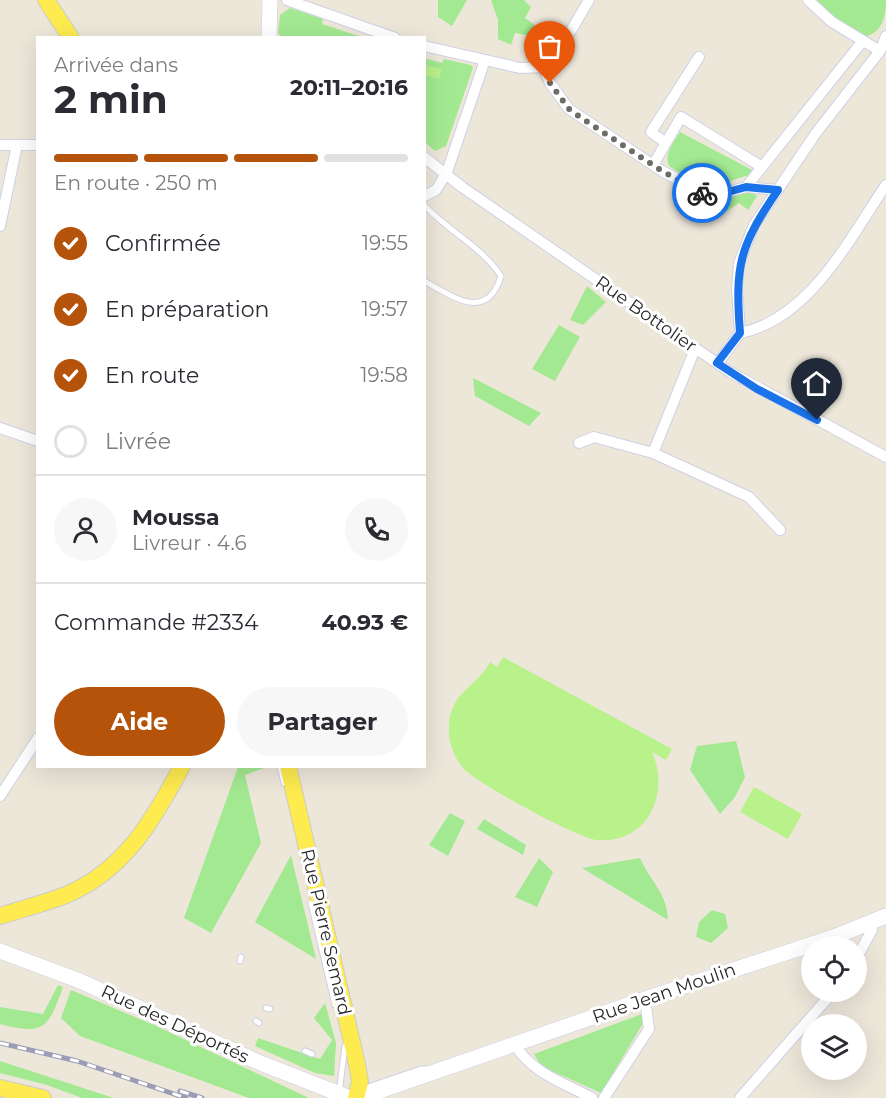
<!DOCTYPE html>
<html lang="fr">
<head>
<meta charset="utf-8">
<style>
  :root { --surface:#fff; --page:#f7f7f7; --text:#2b2b33; --muted:#7c7c81; --line:#e1e1e2; --accent:#b45309 }
  body { margin:0; font-family:Montserrat,sans-serif; background:var(--page); color:var(--text); height:100vh; display:flex; flex-direction:column; font-size:22px; white-space:nowrap }
  * { box-sizing:border-box; margin:0 }
  p { font-size:20px; color:var(--muted) }
  .icon { flex:none; width:33px; height:33px; fill:none; stroke:currentColor; stroke-width:2; stroke-linecap:round; stroke-linejoin:round }
  .map { position:relative; flex:1; overflow:hidden }
  .panel { position:absolute; left:36px; top:36px; width:390px; height:732px; display:flex; flex-direction:column; background:var(--surface); border-radius:0px; box-shadow:0 6px 24px #0002 }
  .panel>* { flex:none }
  .controls { position:absolute; left:801px; top:936px; display:grid; gap:12px }
  .controls a { display:grid; place-items:center; width:66px; height:66px; border-radius:50%; background:var(--surface); box-shadow:0 6px 24px #0002; font-size:30px }
  .pin { position:absolute; display:grid; place-items:center; width:51px; height:51px; color:#fff; margin:-62px -26px; border-radius:50% 50% 50% 0; rotate:-45deg; box-shadow:0 0 6px #0007 }
  .pin .icon { rotate:45deg }
  .courier { position:absolute; display:grid; place-items:center; width:60px; height:60px; margin:-30px; border:4px solid #1a73e8; border-radius:50%; background:#fff; color:#222; box-shadow:0 2px 8px #0007 }
  .head em { font-style:normal; font-weight:700 }
  .head div { display:flex; flex-direction:column-reverse }
  .head { display:flex; align-items:center; justify-content:space-between; height:102px; padding:0 18px }
  h1 { font-size:39px; font-weight:700; line-height:45px }
  .bar { display:grid; grid-template-columns:repeat(4,1fr); gap:9px 6px; align-content:center; height:72px; padding:0 18px }
  .bar i { height:8px; border-radius:4px; background:var(--line) }
  .bar .selected { background:var(--accent) }
  .bar p { grid-column:span 4 }
  .line { display:flex; align-items:center; gap:15px; padding:0 18px; border-top:2px solid var(--line) }
  .line div { flex:1 }
  .round { display:grid; place-items:center; flex:none; width:63px; height:63px; border-radius:32px; background:var(--page) }
  ol { padding:0 18px; list-style:none }
  li { display:flex; align-items:center; gap:18px; height:66px }
  li p { margin-inline-start:auto }
  li .icon { padding:6px; border-radius:50%; background:var(--accent); color:#fff; stroke-width:4 }
  li:last-child { color:var(--muted) }
  li i { width:33px; height:33px; border:3px solid var(--line); border-radius:50% }
  .button { display:flex; gap:12px; margin-top:auto; padding:12px 18px }
  .button a { flex:1; height:69px; border-radius:36px; background:var(--accent); color:#fff; font-size:24px; font-weight:700; line-height:69px; text-align:center }
  .button a+a { background:var(--page); color:var(--text) }
  .map>svg:first-child { display:block }
  .green { fill:#a3e991 }
  .pitch { fill:#b9f18b }
  .lines { fill:none; stroke-linecap:round; stroke-linejoin:round }
  .lane-casing { stroke:#cfd0e4; stroke-width:7 }
  .street-casing { stroke:#cfd0e4; stroke-width:12 }
  .secondary-casing { stroke:#cfd0e4; stroke-width:16 }
  .primary-casing { stroke:#ccc; stroke-width:18 }
  .lane { stroke:#fff; stroke-width:5 }
  .street { stroke:#fff; stroke-width:10 }
  .secondary { stroke:#fff; stroke-width:15 }
  .primary { stroke:#fdeb4f; stroke-width:16 }
  .rail-casing { stroke:#9c9cb6; stroke-width:5 }
  .rail { stroke:#fff; stroke-width:3; stroke-dasharray:9; stroke-linecap:butt }
  .done { stroke:#6e6c67; stroke-width:6; stroke-dasharray:0 10.8 }
  .route { stroke:#1a73e8; stroke-width:8 }
  .labels { text-anchor:middle; stroke-width:6; stroke-linejoin:round; paint-order:stroke }
  .street-label { font-size:18px; fill:#292929; stroke:#fff }
</style>
</head>
<body>
<div class="map">
<svg width="886" height="1098" viewBox="0 0 886 1098">
  <rect width="100%" height="100%" fill="#ede7da"/>
  <path class="green" d="M438,0H467L452,26L438,17Z
    M491,0H524L531,7L525,18L535,25L530,36L515,33L511,45L498,39V20Z
    M812,0H886C886,18 881,35 862,37Z
    M290,8L323,19L322,24L362,37H282L278,33L280,15Z
    M424,58L442,63L444,59L471,65L473,68L446,146L435,151L425,142Z
    M680,132L752,170L749,175C704,189 710,190 670,167C662,156 674,142 680,132Z
    M745,189L757,196L748,210L739,203L718,217L700,205L705,198Z
    M587,286L606,302L583,325L570,320Z
    M559,325L580,337L555,381L532,369Z
    M473,378L541,413L529,426L475,396Z
    M736,741L745,777L735,797L720,814L690,770L697,746Z
    M238,767H267L245,775L261,843L211,933L184,918Z
    M450,813L465,821L448,856L429,845Z
    M484,819L526,845L523,855L477,829Z
    M291,855L316,959L255,922Z
    M539,858L553,872L537,907L515,897Z
    M640,858C651,883 667,892 668,920L582,868Z
    M712,910L725,914L728,928L711,943L696,937L699,922Z
    M58,985L63,987C48,1028 45,1036 0,1024V1007L43,1014Z
    M71,990L154,1025L309,1098H249L80,1036L61,1018Z
    M325,1003L336,1043L334,1076L315,1073L255,1046L258,1038L320,1059L332,1040L314,1018Z
    M642,1014V1025L601,1093L541,1066L534,1054Z
    M0,1061L114,1098H82L47,1085L0,1073Z"/>
  <path class="pitch" d="M425,65L442,69L439,79L425,75Z
    M503,657L672,749L666,760L652,752C671,794 647,845 596,840C577,838 476,783 463,768C453,756 448,741 449,725C451,691 477,687 490,662L497,667Z
    M754,787L802,814L788,839L740,812Z"/>
  <g class="lines">
    <defs>
      <path id="lane" d="M424,205C448,231 482,247 501,276C487,323 452,296 424,281
        M280,766L284,783
        M311,903L335,1005
        M240,961L241,957
        M266,1008L270,1009
        M256,1021L259,1023
        M305,1051L312,1054
        M362,1089L421,1069H427
        M339,1093L345,1046"/>
      <path id="street" d="M287,0L395,38
        M808,0L832,22L880,51
        M424,46L520,68L543,67
        M543,67L550,83L569,109L662,171L710,197L746,187L778,190
        M543,67L572,29L589,0
        M666,143L651,132L699,57
        M0,145H38
        M424,157L462,187L730,372L886,457
        M653,165L681,117L762,167
        M746,187L862,42
        M424,196L436,190L447,172L485,60
        M0,226L17,145
        M740,333L737,289L739,263L754,225L816,133L880,51L886,36
        M695,349L653,453L749,497L780,530
        M718,363L740,333C810,319 849,239 886,185
        M0,428L38,441
        M579,443L594,437L653,453
        M0,796L38,738
        M856,959L872,930L870,924
        M515,1045C532,1073 564,1083 592,1098
        M604,1098L649,1029L645,999
        M740,1098L833,992"/>
      <path id="secondary" d="M269,38L270,0
        M0,951L80,981L258,1062L350,1098
        M359,1098L645,999L834,937L886,916"/>
      <path id="primary" d="M46,0L71,38
        M288,766L357,1064L360,1082L356,1098
        M0,916C22,909 45,903 66,895C125,870 154,819 182,766
        M0,1088L43,1098"/>
    </defs>
    <use href="#lane" class="lane-casing"/>
    <use href="#street" class="street-casing"/>
    <use href="#secondary" class="secondary-casing"/>
    <use href="#primary" class="primary-casing"/>
    <use href="#lane" class="lane"/>
    <use href="#street" class="street"/>
    <use href="#secondary" class="secondary"/>
    <use href="#primary" class="primary"/>
    <defs>
      <path id="rail" d="M0,1043L77,1061L186,1098
        M180,1091L202,1098"/>
    </defs>
    <use href="#rail" class="rail-casing"/>
    <use href="#rail" class="rail"/>
  </g>
  <g class="lines">
    <path class="done" d="M550,83L569,109L580,117L662,171L702,193"/>
    <path class="route" d="M702,193L710,197L746,187L778,190C739,247 735,265 740,333L717,363L757,389L817,420"/>
  </g>
  <g class="labels">
    <g class="street-label">
      <text transform="translate(646 314) rotate(35)" y="6">Rue Bottolier</text>
      <text transform="translate(326 932) rotate(77)" y="6">Rue Pierre Semard</text>
      <text transform="translate(664 993) rotate(-19)" y="6">Rue Jean Moulin</text>
      <text transform="translate(175 1024) rotate(25)" y="6">Rue des Déportés</text>
    </g>
  </g>
</svg>
<div class="controls">
<a><svg class="icon" aria-label="locate" viewBox="0 0 24 24"><circle cx="12" cy="12" r="6"/><path d="M12 2v4M12 18v4M2 12h4M18 12h4"/></svg></a>
<a><svg class="icon" aria-label="layers" viewBox="0 0 24 24"><path d="M12 4l9 5-9 5-9-5zM3 14l9 5 9-5"/></svg></a>
</div>
<div class="pin" style="left:550px;top:83px;background:#ea580c"><svg class="icon" aria-label="bag" viewBox="0 0 24 24"><path d="M5 8h14l-1 12H6zM9 8a3 3 0 0 1 6 0"/></svg></div>
<div class="pin" style="left:817px;top:420px;background:#1f2937"><svg class="icon" aria-label="home" viewBox="0 0 24 24"><path d="M3 11l9-7 9 7M6 9v11h12V9"/></svg></div>
<div class="courier" style="left:702px;top:193px"><svg class="icon" aria-label="bike" viewBox="0 0 24 24"><circle cx="6" cy="16" r="4"/><circle cx="18" cy="16" r="4"/><path d="M6 16l4-8h5l3 8M10 8l3 8H6M13 5h3"/></svg></div>
<section class="panel">
<div class="head"><div><h1>2 min</h1><p>Arrivée dans</p></div><em>20:11–20:16</em></div>
<div class="bar"><i class="selected"></i><i class="selected"></i><i class="selected"></i><i></i><p>En route · 250 m</p></div>
<ol>
<li><svg class="icon" aria-label="check" viewBox="0 0 24 24"><path d="M5 12l5 5 9-10"/></svg>Confirmée<p>19:55</p></li>
<li><svg class="icon" aria-label="check" viewBox="0 0 24 24"><path d="M5 12l5 5 9-10"/></svg>En préparation<p>19:57</p></li>
<li><svg class="icon" aria-label="check" viewBox="0 0 24 24"><path d="M5 12l5 5 9-10"/></svg>En route<p>19:58</p></li>
<li><i></i>Livrée</li>
</ol>
<div class="line" style="height:108px"><a class="round"><svg class="icon" aria-label="person" viewBox="0 0 24 24"><circle cx="12" cy="8" r="4"/><path d="M4 21q1-7 8-7t8 7"/></svg></a><div><b>Moussa</b><p>Livreur · 4.6</p></div><a class="round"><svg class="icon" aria-label="phone" viewBox="0 0 24 24"><path d="M5 4h4l2 5-3 2q2 4 5 5l2-3 5 2v4C11 20 4 13 5 4z"/></svg></a></div>
<div class="line" style="height:78px"><div>Commande #2334</div><b>40.93 €</b></div>
<div class="button"><a>Aide</a><a>Partager</a></div>
</section>
</div>
</body>
</html>
